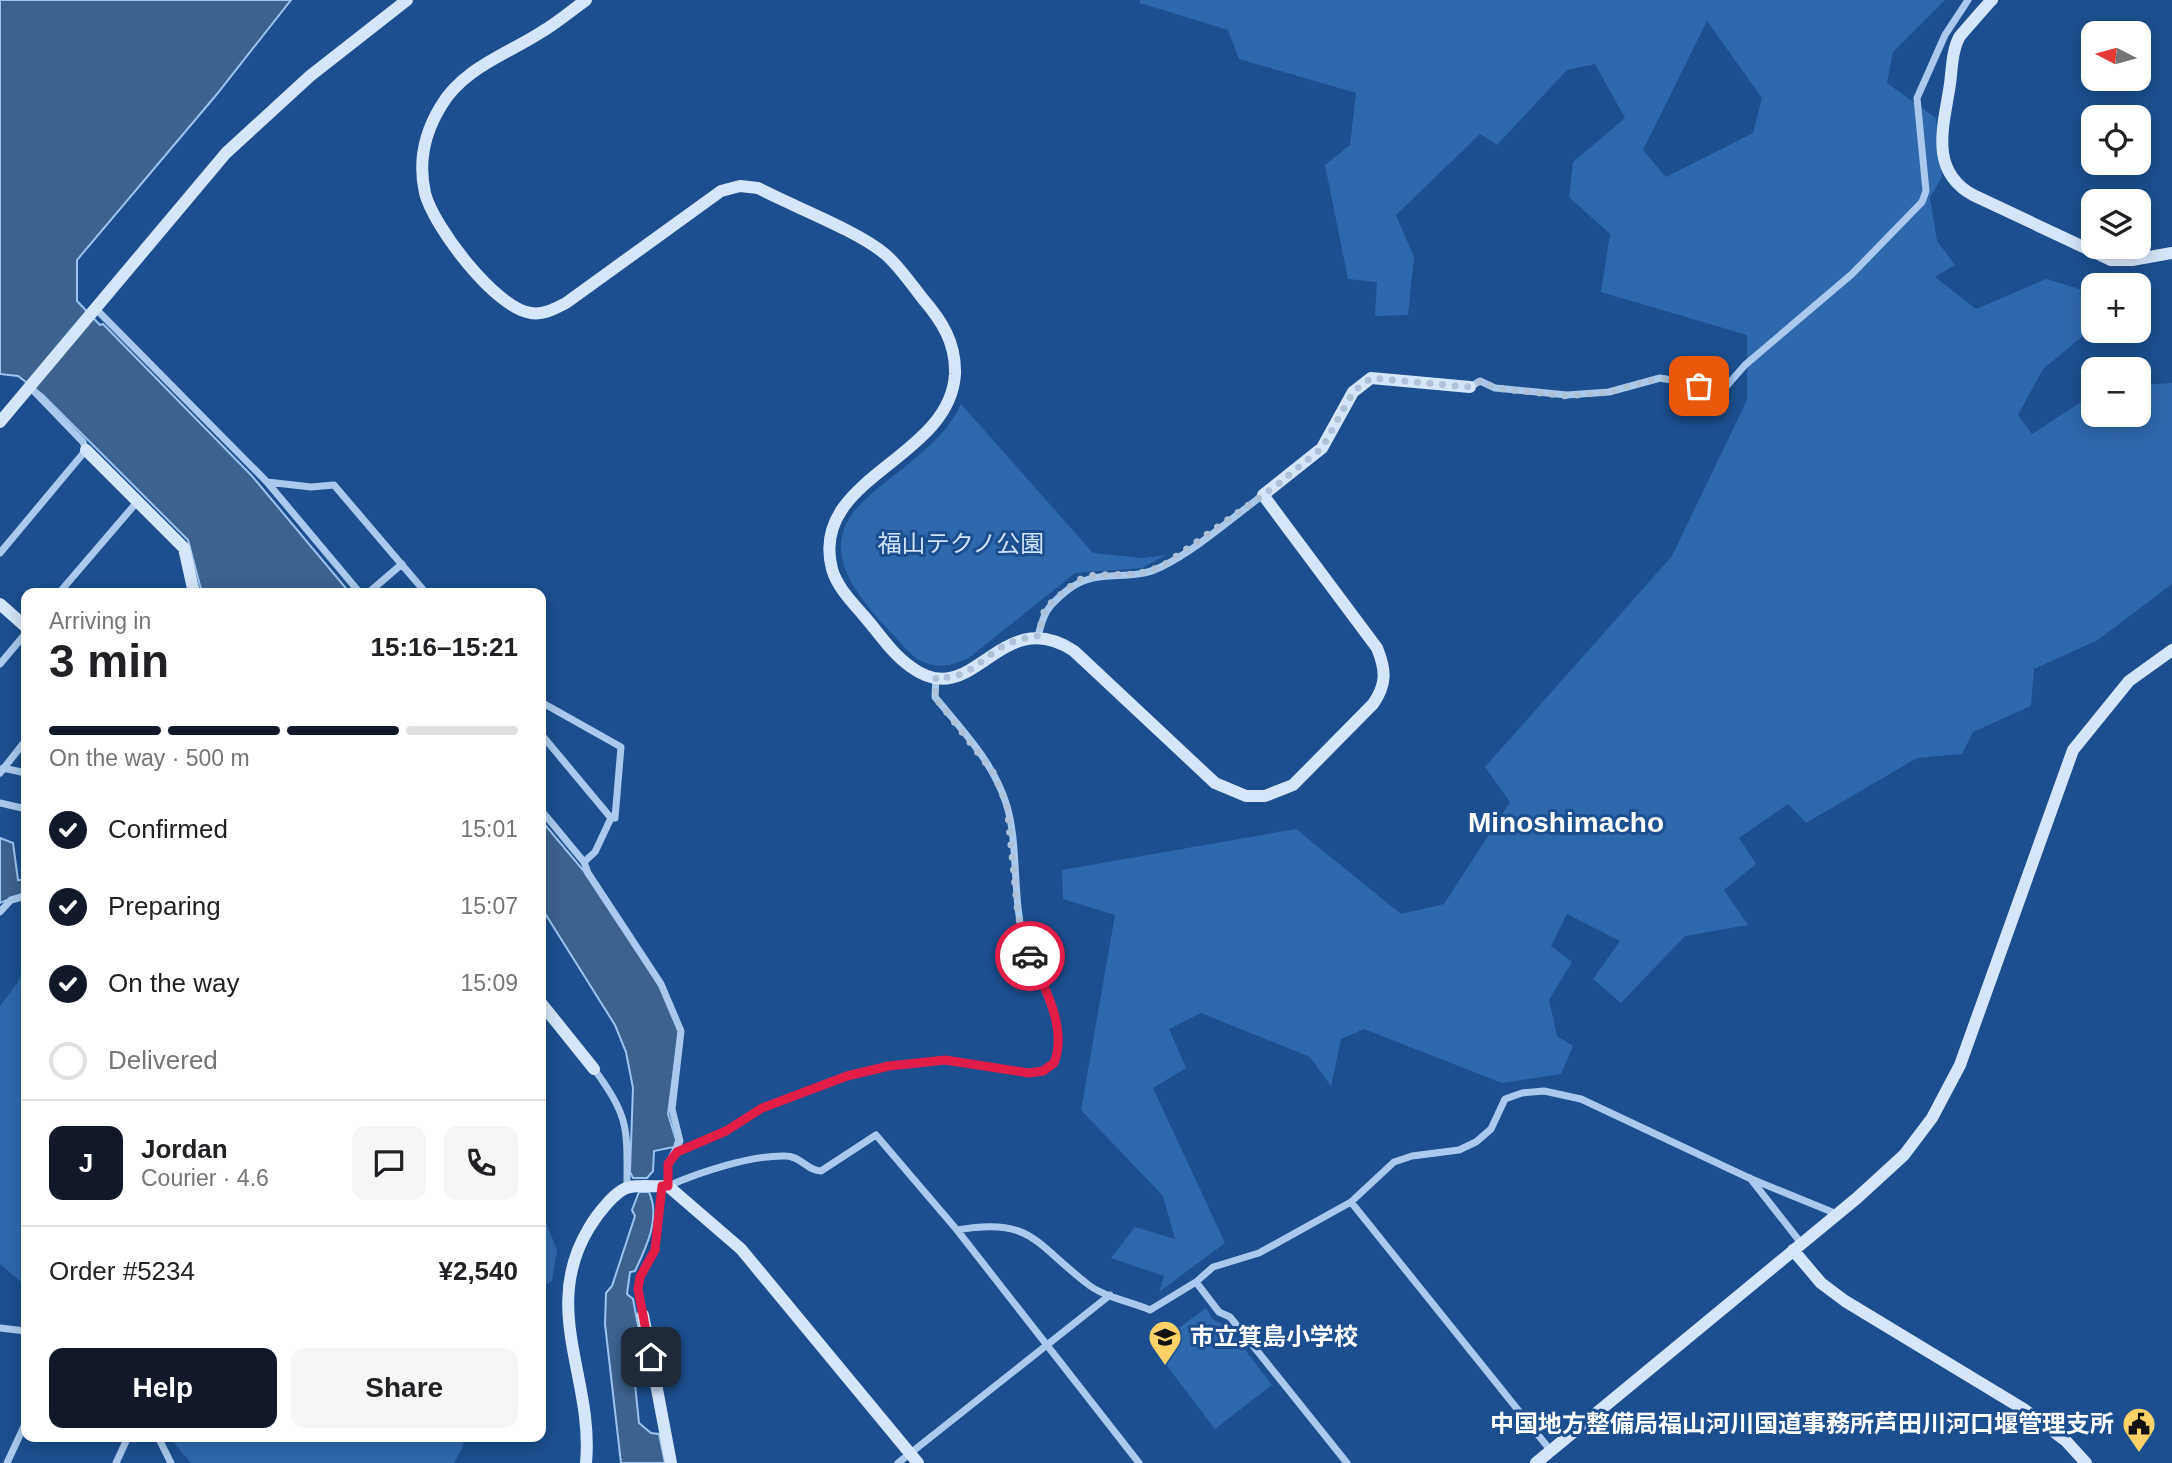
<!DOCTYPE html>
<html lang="en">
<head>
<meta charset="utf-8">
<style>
  :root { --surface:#fff; --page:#f6f6f6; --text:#202124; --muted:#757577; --line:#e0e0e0; --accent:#111827 }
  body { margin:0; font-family:Helvetica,"Noto Sans JP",sans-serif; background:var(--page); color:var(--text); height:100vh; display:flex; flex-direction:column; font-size:26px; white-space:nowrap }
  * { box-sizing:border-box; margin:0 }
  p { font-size:23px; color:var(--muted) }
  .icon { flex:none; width:38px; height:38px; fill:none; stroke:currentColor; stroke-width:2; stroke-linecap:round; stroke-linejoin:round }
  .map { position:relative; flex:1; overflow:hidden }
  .side { position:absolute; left:21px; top:588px; width:525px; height:854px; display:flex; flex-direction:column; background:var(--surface); border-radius:14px; box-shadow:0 4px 18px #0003 }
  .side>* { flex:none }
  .needle { width:46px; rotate:276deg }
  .controls { position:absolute; left:2081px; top:21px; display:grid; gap:14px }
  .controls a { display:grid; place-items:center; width:70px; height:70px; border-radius:14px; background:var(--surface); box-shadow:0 4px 18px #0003; font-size:35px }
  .pin { position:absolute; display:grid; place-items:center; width:60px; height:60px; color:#fff; margin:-30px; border-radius:14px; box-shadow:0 4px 10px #0006 }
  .courier { position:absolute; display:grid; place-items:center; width:70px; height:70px; margin:-35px; border:5px solid #e11d48; border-radius:50%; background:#fff; color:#222; box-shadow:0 2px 9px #0007 }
  .head em { font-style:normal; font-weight:600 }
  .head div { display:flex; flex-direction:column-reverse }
  .head { display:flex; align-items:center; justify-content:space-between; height:119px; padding:0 28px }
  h1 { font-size:46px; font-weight:600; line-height:52px }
  .bar { display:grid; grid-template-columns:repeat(4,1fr); gap:10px 7px; align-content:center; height:84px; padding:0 28px }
  .bar i { height:9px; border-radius:5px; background:var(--line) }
  .bar .on { background:var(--accent) }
  .bar p { grid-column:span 4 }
  .line { display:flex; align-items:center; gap:18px; padding:0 28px; border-top:2px solid var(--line) }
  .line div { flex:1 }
  .round { display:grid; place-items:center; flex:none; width:74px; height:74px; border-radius:14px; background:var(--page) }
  ol { padding:0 28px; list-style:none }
  li { display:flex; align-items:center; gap:21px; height:77px }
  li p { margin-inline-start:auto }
  li .icon { padding:7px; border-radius:50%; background:var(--accent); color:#fff; stroke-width:4 }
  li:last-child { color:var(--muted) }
  li i { width:38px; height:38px; border:4px solid var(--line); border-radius:50% }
  .primary-button { display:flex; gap:14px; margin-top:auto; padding:14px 28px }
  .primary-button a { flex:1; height:80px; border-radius:14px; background:var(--accent); color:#fff; font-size:28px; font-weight:600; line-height:80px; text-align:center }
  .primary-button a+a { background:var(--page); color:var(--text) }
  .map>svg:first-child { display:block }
  .green { fill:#2e69ad; fill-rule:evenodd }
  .water { fill:#3c6290; stroke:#9cc4f0; stroke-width:2 }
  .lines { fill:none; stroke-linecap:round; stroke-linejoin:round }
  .street { stroke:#a9c9ee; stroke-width:7 }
  .secondary { stroke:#d6e6fa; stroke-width:12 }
  .done { stroke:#afc1d8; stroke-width:7; stroke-dasharray:0 12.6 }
  .route { stroke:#e11d48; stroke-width:9 }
  .labels { text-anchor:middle; stroke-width:6; stroke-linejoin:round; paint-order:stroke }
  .park-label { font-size:24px; fill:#cfe3fa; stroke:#1b4f8f }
  .poi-label { font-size:24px; font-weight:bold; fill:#fff; stroke:#1b4f8f; text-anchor:start }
  .quarter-label { font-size:28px; font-weight:bold; fill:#fff; stroke:#1b4f8f }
</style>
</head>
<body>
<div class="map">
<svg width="2172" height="1463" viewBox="0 0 2172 1463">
  <rect width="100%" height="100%" fill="#1b4f8f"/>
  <path class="green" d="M1140,0H1945L1893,52L1887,83L1936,118L1942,177L1930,198L1937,241L1955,265L1935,277L1976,309L2046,279L2093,293V328L2043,369L2018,415L2032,434L2093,394V415H2138L2139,385L2172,383V584L2098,640L2034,669L2031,706L1973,732L1962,754L1917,758L1806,823L1788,804L1739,838L1756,864L1724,890L1748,925L1685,936L1621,1003L1593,979L1620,941L1567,914L1551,946L1572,962L1549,1000L1557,1036L1573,1046L1561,1074L1502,1083L1364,1029L1341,1039L1331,1086L1310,1057L1201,1013L1169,1029L1186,1068L1153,1088L1225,1243L1159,1292L1164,1276L1111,1258L1135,1227L1175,1239L1163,1196L1081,1110L1115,915L1063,899L1062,870L1296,829L1401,914L1444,904L1510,802L1485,767L1672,556L1747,400V335L1601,292L1610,234L1569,197L1573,162L1625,118L1595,64L1567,70L1497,145L1480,134L1396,215L1414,257L1408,315L1375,316L1377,282L1348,279L1325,165L1350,145L1356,93L1239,59L1228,30L1140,3ZM1707,21L1762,98L1753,133L1666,177L1643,150Z
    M961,404L1093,553L1142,558L1166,555L1142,568L1075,573L970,657C948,669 925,670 907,650C875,614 812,560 856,509C872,491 894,476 913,460C933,443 950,428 961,404Z
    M26,959V1286L0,1264V1006L18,982Z
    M541,1210L557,1250L552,1281L541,1288Z
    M1206,1308L1213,1320L1226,1325L1272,1385L1215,1429L1157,1353L1161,1351L1157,1344Z
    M169,1437H464L462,1449L454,1463H191Z"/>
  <path class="water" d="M0,0H291L217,94L77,260V301L100,325L103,324L252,476L350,593H202L188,540L43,395L18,376L0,374Z
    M541,820L583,870L640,954L661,989L679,1030L668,1114L676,1140L674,1147L654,1151L653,1171L647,1178H633L630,1172L633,1088L626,1052L615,1025L541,907Z
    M0,838L13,843L18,880H26V892L0,903Z
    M639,1192H649C661,1218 646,1248 635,1271L630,1272L627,1294L633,1299L646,1368L635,1384L639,1423L651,1433L659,1434L665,1463H621L605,1324L606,1293L612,1286L635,1216L632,1210Z"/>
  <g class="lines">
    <path class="street" d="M96,309L267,482L360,593
      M1470,387L1480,381L1495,388L1567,395L1609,392L1660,378L1724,389L1745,365L1852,274L1922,202L1926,191L1917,98L1945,35L1968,0
      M267,482L311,487L334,485L426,593
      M0,553L86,450L83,442L30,387
      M59,593L137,502
      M368,593L402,564
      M1038,636C1044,613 1046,608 1065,592C1097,565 1127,584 1161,567C1196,550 1232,518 1263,495
      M0,664L26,633
      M541,702L621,747L615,818H611
      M541,734L611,818L595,852L584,862
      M3,768L26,773
      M0,773L26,740
      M0,803L26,809
      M541,810L584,862L588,873L661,984L681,1031L672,1109L680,1141L668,1164V1186C700,1172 751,1155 786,1156C801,1156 807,1171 821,1171L876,1135L957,1230C1030,1217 1034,1242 1085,1282C1102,1297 1129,1301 1150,1310L1196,1282L1213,1267L1259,1253L1351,1202L1394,1162L1412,1156L1459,1150L1476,1142L1491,1129L1505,1099L1522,1093L1544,1091L1581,1099L1749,1178L1837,1214
      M0,912L11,900L26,896
      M594,1069C630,1117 627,1129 627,1187
      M677,1152L726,1131L762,1108L847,1076L889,1066L945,1060L1029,1073L1043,1071L1054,1063C1071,1022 1035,979 1024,941C1012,898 1019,842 1006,803C993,762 962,730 935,697L936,677
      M1750,1178L1801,1243
      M1351,1202L1551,1451
      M957,1230L1139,1463
      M1196,1282L1219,1312L1230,1317L1347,1463
      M643,1315L638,1289L640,1277L655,1250L662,1186
      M0,1328L26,1331
      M158,1437L171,1463
      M7,1463L26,1422
      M116,1463L128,1437
      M898,1463L1110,1295"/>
    <path class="secondary" d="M586,0C572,10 558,22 543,31C508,54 463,68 441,106C425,132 418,162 425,193C433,226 496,309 531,313C544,315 554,309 566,303L721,191L740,186L758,188C794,207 856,230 885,254C899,266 911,284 923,299C942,321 956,343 955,374C950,460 808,477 832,569C837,587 852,602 864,616C879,633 892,654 911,667C974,714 999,602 1074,651L1215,783L1246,796H1265L1293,785L1373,704C1387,684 1386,670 1377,648L1263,495L1322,448L1353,392L1371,378L1470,387
      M1992,0C1989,2 1962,34 1960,36C1952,49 1952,69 1950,84C1944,125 1928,170 1973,195L2111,260H2132L2172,253
      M0,422L226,153L310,76L407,0
      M86,450L184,548L194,593
      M0,604L26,627
      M541,1003L594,1069
      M1793,1250L1821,1283L1845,1301L2025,1410L2066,1441L2086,1463
      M643,1315L671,1463
      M586,1463C594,1379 540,1309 589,1228C596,1216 616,1189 630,1187C642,1185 656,1187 668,1186L741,1249L918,1463
      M1536,1463L1857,1198L1904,1155L1932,1118L1960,1065L2073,750L2129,681L2172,650"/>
  </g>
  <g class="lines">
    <path class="done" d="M1030,956L1018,916L1007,805L993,772L935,697L936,677C966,680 977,663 1000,648C1012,640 1025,638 1038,636L1045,608L1078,580L1094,575L1136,574L1161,567L1277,485L1322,448L1353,392L1371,378L1470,387L1480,381L1495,388L1567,396L1609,392L1660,378L1699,386"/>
    <path class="route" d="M651,1357L638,1289L640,1277L655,1250L662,1186H668V1164L677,1152L726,1131L762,1108L847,1076L889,1066L945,1060L1029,1073L1043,1071L1054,1063C1068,1029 1044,986 1030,956"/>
  </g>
  <defs>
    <symbol id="school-pin" viewBox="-11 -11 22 30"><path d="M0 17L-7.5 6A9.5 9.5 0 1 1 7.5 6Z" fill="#ffd166" stroke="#1b4f8f"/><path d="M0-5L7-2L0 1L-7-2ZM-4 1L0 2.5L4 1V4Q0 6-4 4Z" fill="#111"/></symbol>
    <symbol id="civic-pin" viewBox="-11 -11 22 30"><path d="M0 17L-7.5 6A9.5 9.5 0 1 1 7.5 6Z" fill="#ffd166" stroke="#1b4f8f"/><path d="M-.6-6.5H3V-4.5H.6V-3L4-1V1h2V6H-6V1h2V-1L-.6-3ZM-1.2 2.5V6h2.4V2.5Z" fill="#111"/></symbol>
  </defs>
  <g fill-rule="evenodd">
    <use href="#school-pin" x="1146" y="1318" width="38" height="52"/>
    <use href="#civic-pin" x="2120" y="1405" width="38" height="52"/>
  </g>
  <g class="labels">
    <g class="park-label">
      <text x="961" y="552">福山テクノ公園</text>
    </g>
    <g class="poi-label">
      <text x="1190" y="1345">市立箕島小学校</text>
      <text x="2114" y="1432" text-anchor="end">中国地方整備局福山河川国道事務所芦田川河口堰管理支所</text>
    </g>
    <g class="quarter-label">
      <text x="1566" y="832">Minoshimacho</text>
    </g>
  </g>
</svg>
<div class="controls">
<a><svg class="needle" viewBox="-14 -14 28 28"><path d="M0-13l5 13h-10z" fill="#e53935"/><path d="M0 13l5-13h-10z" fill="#757577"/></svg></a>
<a><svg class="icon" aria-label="locate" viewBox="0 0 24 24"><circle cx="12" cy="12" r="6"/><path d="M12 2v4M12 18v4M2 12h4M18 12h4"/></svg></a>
<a><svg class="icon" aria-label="layers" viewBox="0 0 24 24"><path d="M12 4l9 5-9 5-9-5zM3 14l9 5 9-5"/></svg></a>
<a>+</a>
<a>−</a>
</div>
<div class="pin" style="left:1699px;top:386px;background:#ea580c"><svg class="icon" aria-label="bag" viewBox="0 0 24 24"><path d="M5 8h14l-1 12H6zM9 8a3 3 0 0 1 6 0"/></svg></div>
<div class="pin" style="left:651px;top:1357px;background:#1f2937"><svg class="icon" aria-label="home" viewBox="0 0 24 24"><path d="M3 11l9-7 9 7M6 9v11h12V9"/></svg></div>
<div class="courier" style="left:1030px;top:956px"><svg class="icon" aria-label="car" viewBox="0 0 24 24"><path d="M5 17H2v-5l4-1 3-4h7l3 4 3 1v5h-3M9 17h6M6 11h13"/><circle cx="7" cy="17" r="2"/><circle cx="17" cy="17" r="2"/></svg></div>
<section class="side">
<div class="head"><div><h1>3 min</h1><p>Arriving in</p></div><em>15:16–15:21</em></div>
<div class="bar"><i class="on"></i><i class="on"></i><i class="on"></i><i></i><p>On the way · 500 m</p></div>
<ol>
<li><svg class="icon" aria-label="check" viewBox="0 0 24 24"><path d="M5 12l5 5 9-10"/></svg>Confirmed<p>15:01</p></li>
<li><svg class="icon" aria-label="check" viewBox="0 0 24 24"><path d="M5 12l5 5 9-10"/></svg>Preparing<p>15:07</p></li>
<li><svg class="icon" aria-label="check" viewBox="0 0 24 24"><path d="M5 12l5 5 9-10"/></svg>On the way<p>15:09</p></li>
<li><i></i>Delivered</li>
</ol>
<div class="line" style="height:126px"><b class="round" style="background:var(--accent);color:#fff">J</b><div><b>Jordan</b><p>Courier · 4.6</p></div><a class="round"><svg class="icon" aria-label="chat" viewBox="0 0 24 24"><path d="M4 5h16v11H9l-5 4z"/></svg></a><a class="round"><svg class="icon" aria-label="phone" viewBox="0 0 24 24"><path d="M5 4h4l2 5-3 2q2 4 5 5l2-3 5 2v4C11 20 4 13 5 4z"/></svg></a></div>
<div class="line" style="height:91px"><div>Order #5234</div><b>¥2,540</b></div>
<div class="primary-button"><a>Help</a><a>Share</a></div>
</section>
</div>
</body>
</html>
